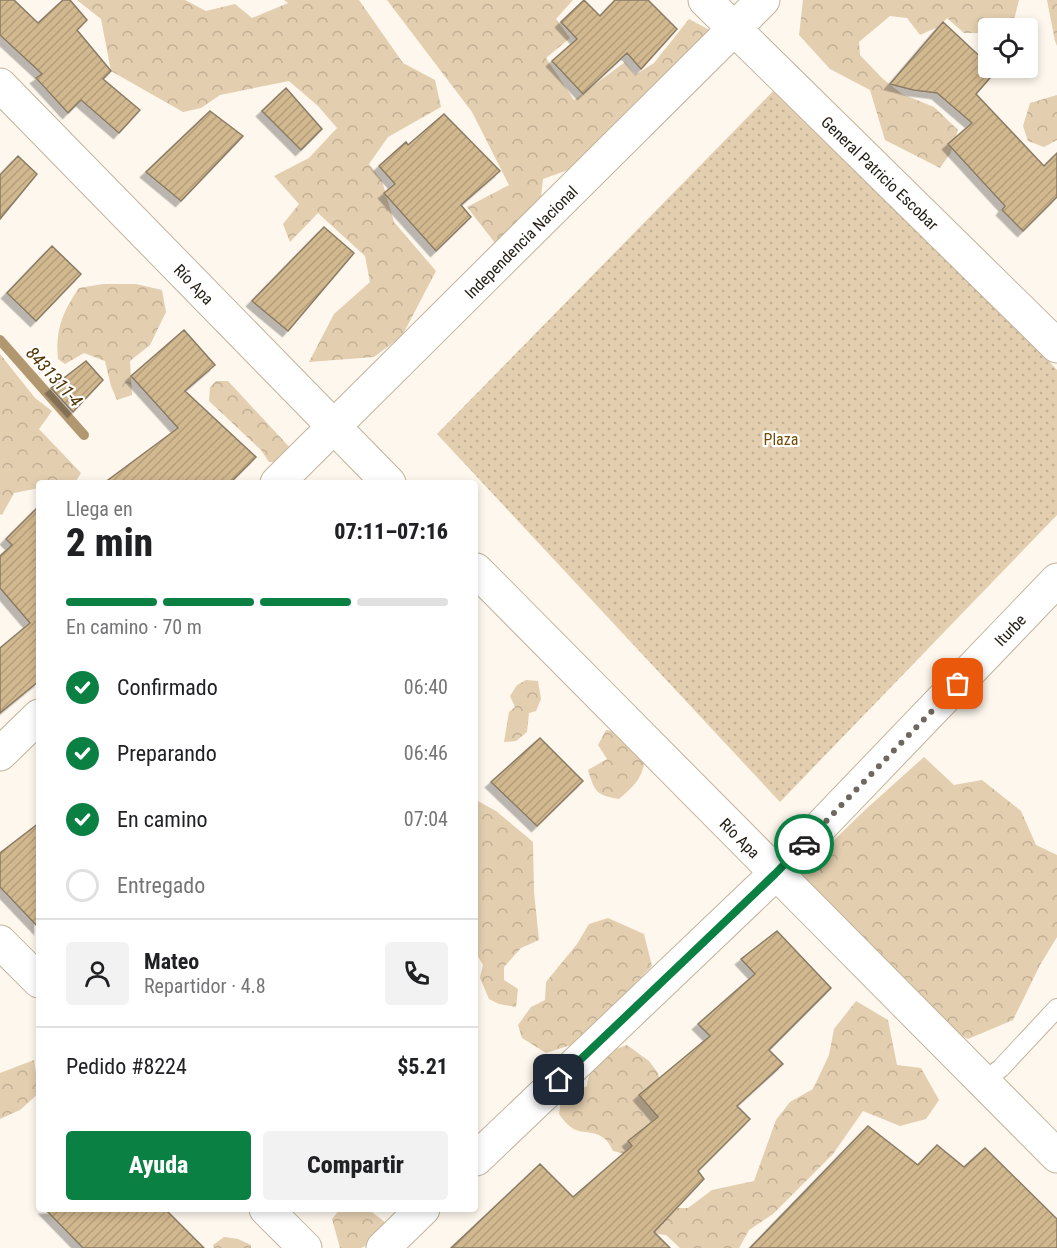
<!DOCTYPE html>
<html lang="es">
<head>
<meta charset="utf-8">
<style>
  :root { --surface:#fff; --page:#f2f2f2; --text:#202124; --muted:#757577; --line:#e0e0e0; --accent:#0b8043 }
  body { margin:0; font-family:"Roboto Condensed",sans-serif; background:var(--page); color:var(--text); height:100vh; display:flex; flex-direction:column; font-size:22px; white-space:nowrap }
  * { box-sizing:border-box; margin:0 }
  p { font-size:20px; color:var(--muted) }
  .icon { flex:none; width:33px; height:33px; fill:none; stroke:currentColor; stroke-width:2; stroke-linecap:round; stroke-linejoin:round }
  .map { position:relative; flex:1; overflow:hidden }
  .sheet { position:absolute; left:36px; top:480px; width:442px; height:732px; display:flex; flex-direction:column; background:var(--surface); border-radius:6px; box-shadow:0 3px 9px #0003 }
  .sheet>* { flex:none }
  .buttons { position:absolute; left:978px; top:18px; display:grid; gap:12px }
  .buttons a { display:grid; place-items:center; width:60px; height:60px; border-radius:6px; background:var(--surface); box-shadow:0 3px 9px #0003; font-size:30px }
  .pin { position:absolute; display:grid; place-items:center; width:51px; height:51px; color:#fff; margin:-26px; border-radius:12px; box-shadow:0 3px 9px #0006 }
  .courier { position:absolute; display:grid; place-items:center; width:60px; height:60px; margin:-30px; border:4px solid #0b8043; border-radius:50%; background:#fff; color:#222; box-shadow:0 2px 8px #0007 }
  .overview em { font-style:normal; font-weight:800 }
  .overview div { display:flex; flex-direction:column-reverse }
  .overview { display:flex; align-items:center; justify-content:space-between; height:102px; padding:0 30px }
  h1 { font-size:39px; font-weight:800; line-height:45px }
  .bar { display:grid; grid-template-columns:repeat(4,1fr); gap:9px 6px; align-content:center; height:72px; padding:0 30px }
  .bar i { height:8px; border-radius:4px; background:var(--line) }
  .bar .current { background:var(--accent) }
  .bar p { grid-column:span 4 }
  .line { display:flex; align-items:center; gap:15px; padding:0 30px; border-top:2px solid var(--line) }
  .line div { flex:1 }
  .round { display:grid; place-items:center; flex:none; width:63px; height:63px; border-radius:6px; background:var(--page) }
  ol { padding:0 30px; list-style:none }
  li { display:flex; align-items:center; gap:18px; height:66px }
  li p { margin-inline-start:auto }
  li .icon { padding:6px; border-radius:50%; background:var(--accent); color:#fff; stroke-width:4 }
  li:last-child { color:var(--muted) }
  li i { width:33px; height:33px; border:3px solid var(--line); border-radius:50% }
  .action { display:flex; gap:12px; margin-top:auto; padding:12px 30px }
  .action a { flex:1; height:69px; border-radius:6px; background:var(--accent); color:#fff; font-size:24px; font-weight:800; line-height:69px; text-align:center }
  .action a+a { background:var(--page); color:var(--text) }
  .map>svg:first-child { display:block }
  .forest { fill:url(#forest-crowns) }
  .park { fill:url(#park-dots) }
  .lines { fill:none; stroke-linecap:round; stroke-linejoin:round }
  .stream { stroke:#b29871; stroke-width:10 }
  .building { fill:url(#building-hatch); stroke:#8a7b65; stroke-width:1.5; filter:url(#shadow) }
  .service-casing { stroke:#c2b39b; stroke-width:20 }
  .minor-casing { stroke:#c2b39b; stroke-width:35 }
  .service { stroke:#fff; stroke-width:18 }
  .minor { stroke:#fff; stroke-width:33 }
  .done { stroke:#6e685f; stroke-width:6; stroke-dasharray:0 10.8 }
  .route { stroke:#0b8043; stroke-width:8 }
  .labels { text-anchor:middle; stroke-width:4.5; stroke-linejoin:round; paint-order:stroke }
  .street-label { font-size:16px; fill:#211b12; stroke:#fff }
  .park-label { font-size:16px; fill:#714e04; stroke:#fff }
  .water-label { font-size:18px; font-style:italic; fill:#513601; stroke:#fff }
</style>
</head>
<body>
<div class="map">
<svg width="1057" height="1248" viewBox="0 0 1057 1248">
  <defs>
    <pattern id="forest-crowns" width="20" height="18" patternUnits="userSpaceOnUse" patternTransform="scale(1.5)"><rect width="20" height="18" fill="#e3ceaf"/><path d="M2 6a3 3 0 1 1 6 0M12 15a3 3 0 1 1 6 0" fill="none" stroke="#c2b096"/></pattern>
    <pattern id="park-dots" width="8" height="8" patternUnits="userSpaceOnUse" patternTransform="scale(1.5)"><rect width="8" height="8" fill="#e3ceaf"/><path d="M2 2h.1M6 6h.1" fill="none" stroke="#c2b096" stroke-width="1.8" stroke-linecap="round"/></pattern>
    <pattern id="building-hatch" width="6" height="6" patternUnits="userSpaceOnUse" patternTransform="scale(1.5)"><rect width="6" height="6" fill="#d2b88f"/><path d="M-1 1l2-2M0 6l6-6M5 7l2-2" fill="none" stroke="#b49e7a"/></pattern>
    <filter id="shadow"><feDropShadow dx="-5.5" dy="5.5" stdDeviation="0" flood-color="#0004"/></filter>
  </defs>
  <rect width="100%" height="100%" fill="#fdf7ed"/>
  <path class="forest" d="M77,0H185L206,11L235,4L252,18L288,3L284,0H359L403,63L435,80L441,107L388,137L369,164L382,181L394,222L436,271L402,336L374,357L309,362L334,314L370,282L365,256L318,213L290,242L283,224L299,204L274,176L309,158L337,128L318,106L289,81L220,95L201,108L183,112L111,71L101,19Z
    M387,0H573L556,19L570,38L546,58L574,100L625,62L635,75L654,63L689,19L713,32L579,166L543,179L536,239L495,243L467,207L509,185L472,112Z
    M803,0H1019L1014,20L994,28H988V31L984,33H964L947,18L940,26L920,35L907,18L890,16L859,42L860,55L883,79L902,94L934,107L958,130L951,152L940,168L885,140L870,90L830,69L799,35Z
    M1047,0H1057V46L1055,41Z
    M1057,95V140L1044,147L1028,141L1023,126L1030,103Z
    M103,284H136L162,290L166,312L150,345L130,361L132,395L117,400L111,386L105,361L84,353L65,364L58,359C55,330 63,311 79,288Z
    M0,354L35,398L52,411L39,429L81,473L75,483H39V488L14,493L2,515L0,514Z
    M216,381H228L293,451L282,462H269L261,450L209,401L210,387Z
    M526,680L538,681L541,699L536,711L529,713L527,732L516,741L504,742L509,712L515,707L510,696L517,685Z
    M606,730L618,732L645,758C643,778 634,786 619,799C596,795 595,792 588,770L607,759L598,745Z
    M924,757L954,785L982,780L1021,811L1036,845L1057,855V937L1040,965L1013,1020L968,1039L910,1009L798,875L865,810Z
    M476,800L496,811L533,842L534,892L539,940L521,948L504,967V980L518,989L516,1007L499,1004L489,999L480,978L483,965L476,953Z
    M608,918L644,934L652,966L595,1025L571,1045L546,1053L522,1038L518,1025L531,1007L545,1000L546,982L577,944L589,924Z
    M856,1001L888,1020L897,1065L921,1068L939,1100L926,1119L900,1126L863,1111L833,1154L773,1214L749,1230L739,1248H680L666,1235L651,1233L667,1208H688L712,1190L754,1181L776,1120L790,1102L813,1089L829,1055L834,1029Z
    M627,1045L649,1061L658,1073L661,1087L673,1112L626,1154L613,1151C611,1147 608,1141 605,1139C588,1125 578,1142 559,1114L561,1100L587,1086C589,1064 607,1052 627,1045Z
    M34,1060L39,1093L20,1110L0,1119V1073Z
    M340,1209H368L386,1223L385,1237L361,1248H340L332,1219Z
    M224,1237L238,1239L251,1245V1248H214L213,1245Z"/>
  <path class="park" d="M783,81L1057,370V515L780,802L437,434Z"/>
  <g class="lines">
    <path class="stream" d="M0,340L84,435"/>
  </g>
  <path class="building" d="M0,0H14L38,23L63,0H70L87,20L77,30L111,71L103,79L140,110L119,133L81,100L68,113L36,78L42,74L0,35Z
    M584,0L600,16L615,0H648L677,29L641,69L627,53L583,94L552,61L577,39L561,22Z
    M943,22L988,64V68H992L996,71L976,94L1044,166L1057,153V197L1023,231L1002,210L1005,206L948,144L972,123L937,93L913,90L890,84Z
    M286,88L322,129L301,150L262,111Z
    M210,111L243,136L181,201L146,172Z
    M444,114L500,171L461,205L471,217L436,251L384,193L395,184L379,166L406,142L408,145Z
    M18,156L37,174L0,219V175Z
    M324,227L354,253L288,331L252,301Z
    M52,246L81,274L36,321L7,293Z
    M184,330L215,365L185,391L256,457L230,483H104L178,428L131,376Z
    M86,361L103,380L73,412L51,388Z
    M39,506V681L0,713V648L30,623L0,588V556L12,545L6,539Z
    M540,738L583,781L537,826L491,782Z
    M39,823V928L0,887V853Z
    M777,931L831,988L769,1050L783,1064L737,1106L750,1119L698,1171L704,1179L654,1232L670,1248H451L540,1164L573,1197L632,1146L628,1141L658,1117L639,1095L710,1036L698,1024L755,974L741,959Z
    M868,1126L918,1165L937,1145L964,1167L985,1148L1057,1219V1248H750Z
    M45,1209H165L204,1248H83Z"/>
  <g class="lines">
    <defs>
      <path id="service" d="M983,1082L1001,1068L1057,1008"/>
      <path id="minor" d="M705,0L1057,346
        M0,85L389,483
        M277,483L763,0
        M476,570L1057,1156
        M0,754L39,716
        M0,942L39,981
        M476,1159L775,874L1057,580
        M266,1209L305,1248
        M383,1248L423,1209"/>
    </defs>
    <use href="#service" class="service-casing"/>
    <use href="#minor" class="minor-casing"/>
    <use href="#service" class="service"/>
    <use href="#minor" class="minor"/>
  </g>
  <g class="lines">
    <path class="done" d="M804,844L958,684"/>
    <path class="route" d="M559,1080L775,874L804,844"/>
  </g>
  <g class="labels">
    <g class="street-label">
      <text transform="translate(880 173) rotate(44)" y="6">General Patricio Escobar</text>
      <text transform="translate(521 242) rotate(-45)" y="6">Independencia Nacional</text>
      <text transform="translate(194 284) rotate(46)" y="6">Río Apa</text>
      <text transform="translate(1010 630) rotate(-46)" y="6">Iturbe</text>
      <text transform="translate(740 838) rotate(45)" y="6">Río Apa</text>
    </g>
    <g class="park-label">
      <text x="781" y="445">Plaza</text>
    </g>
    <g class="water-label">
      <text transform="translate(54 377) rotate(48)" y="6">8431311-4</text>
    </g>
  </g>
</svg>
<div class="buttons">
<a><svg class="icon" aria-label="locate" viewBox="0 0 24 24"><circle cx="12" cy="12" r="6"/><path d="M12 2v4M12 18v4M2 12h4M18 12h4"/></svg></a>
</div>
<div class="pin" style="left:958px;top:684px;background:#ea580c"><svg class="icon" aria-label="bag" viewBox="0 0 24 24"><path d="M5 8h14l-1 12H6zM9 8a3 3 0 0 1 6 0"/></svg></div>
<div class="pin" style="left:559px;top:1080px;background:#1f2937"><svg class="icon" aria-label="home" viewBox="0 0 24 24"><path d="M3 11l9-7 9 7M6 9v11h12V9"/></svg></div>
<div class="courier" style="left:804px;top:844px"><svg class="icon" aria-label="car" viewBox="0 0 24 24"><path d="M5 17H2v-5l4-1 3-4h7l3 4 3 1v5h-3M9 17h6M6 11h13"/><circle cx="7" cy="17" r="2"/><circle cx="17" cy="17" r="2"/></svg></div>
<section class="sheet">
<div class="overview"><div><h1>2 min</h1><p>Llega en</p></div><em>07:11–07:16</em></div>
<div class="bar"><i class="current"></i><i class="current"></i><i class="current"></i><i></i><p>En camino · 70 m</p></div>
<ol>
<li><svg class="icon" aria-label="check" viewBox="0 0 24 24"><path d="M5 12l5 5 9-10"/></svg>Confirmado<p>06:40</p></li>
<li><svg class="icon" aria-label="check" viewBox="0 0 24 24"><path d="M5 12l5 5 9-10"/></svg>Preparando<p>06:46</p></li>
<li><svg class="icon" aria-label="check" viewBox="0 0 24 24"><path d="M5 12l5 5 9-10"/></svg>En camino<p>07:04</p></li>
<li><i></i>Entregado</li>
</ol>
<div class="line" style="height:108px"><a class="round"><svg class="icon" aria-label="person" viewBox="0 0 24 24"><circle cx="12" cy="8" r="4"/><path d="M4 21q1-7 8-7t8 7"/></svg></a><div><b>Mateo</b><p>Repartidor · 4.8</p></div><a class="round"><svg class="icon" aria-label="phone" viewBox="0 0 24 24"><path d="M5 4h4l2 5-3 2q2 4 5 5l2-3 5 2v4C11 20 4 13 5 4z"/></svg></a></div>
<div class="line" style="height:78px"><div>Pedido #8224</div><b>$5.21</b></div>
<div class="action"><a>Ayuda</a><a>Compartir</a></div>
</section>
</div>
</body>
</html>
